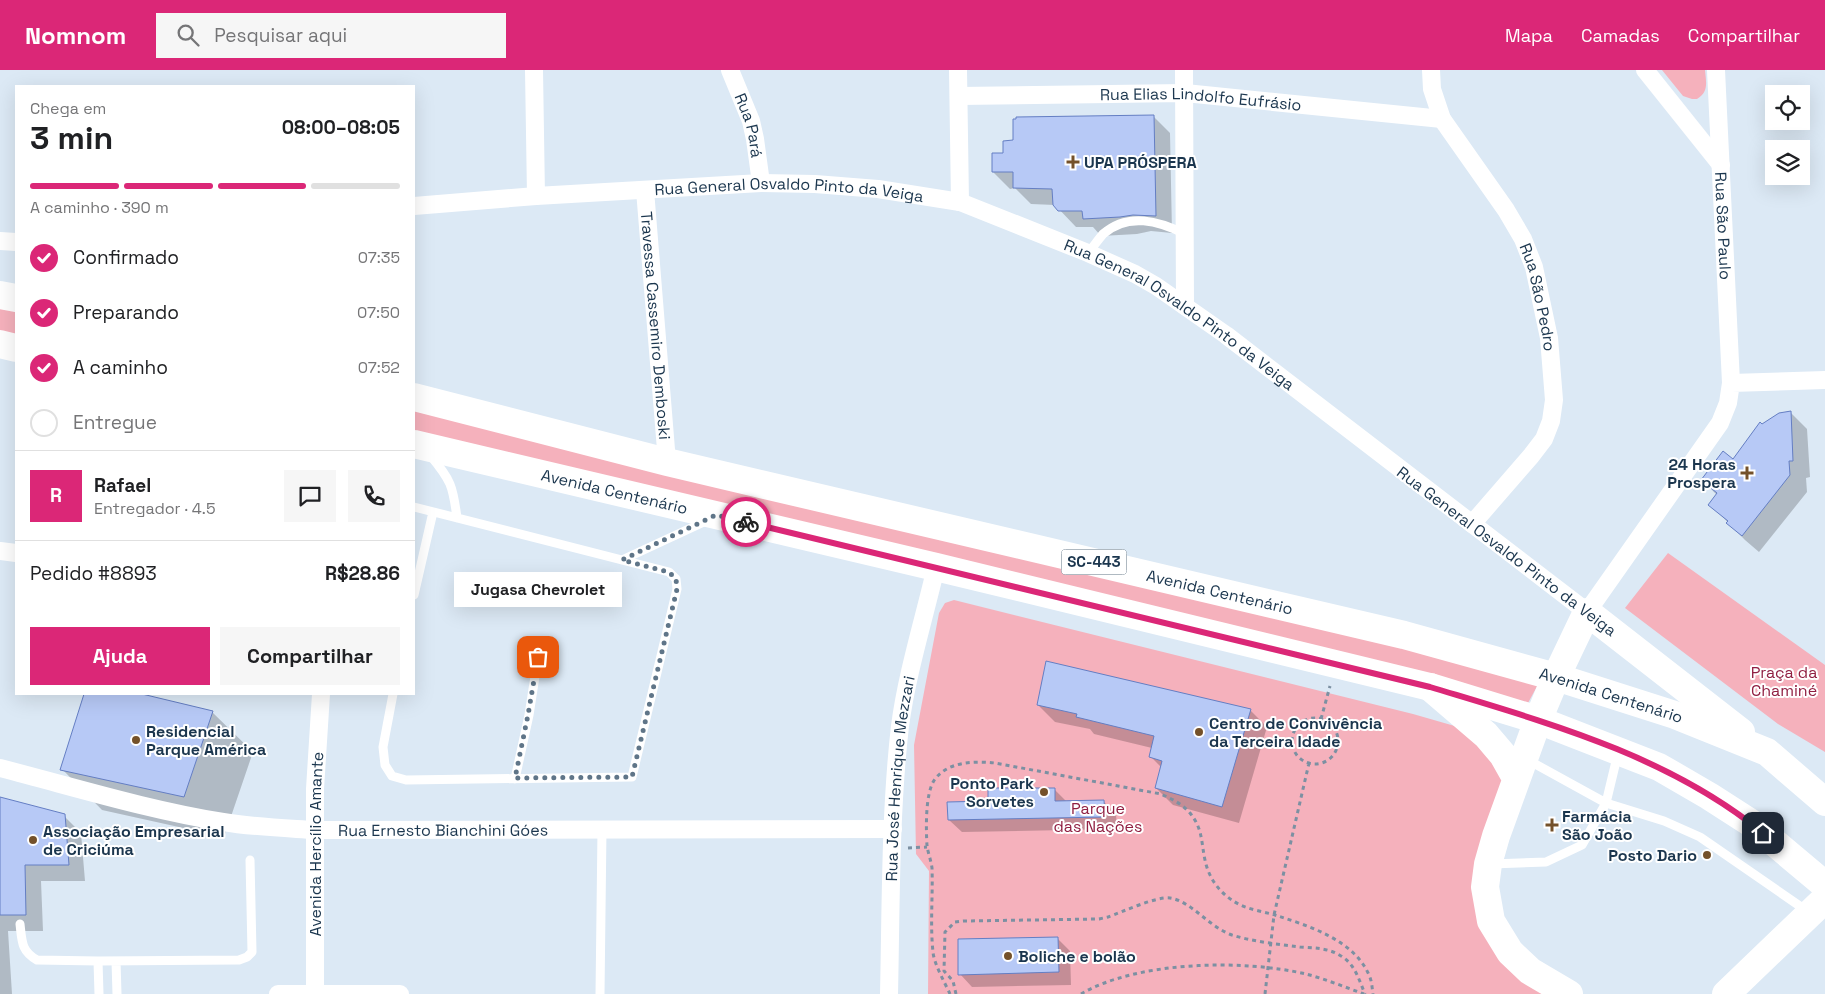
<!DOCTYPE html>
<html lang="pt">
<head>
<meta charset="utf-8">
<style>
  :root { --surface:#fff; --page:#f6f6f6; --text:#202124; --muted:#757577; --line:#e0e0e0; --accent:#db2777 }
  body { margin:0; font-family:"Space Grotesk",sans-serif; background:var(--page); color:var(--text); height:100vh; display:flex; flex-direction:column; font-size:19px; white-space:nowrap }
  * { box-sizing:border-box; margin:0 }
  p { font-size:16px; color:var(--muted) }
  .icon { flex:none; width:28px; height:28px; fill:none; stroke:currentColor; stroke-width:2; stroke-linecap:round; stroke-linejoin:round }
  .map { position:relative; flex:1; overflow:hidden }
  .panel { position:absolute; left:15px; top:15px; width:400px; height:610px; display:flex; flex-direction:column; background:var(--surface); border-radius:0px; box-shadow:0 5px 20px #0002 }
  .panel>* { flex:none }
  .fabs { position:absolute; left:1765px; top:15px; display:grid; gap:10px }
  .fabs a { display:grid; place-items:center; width:45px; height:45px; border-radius:0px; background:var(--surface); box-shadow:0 5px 20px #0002; font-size:25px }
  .pin { position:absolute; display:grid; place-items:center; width:42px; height:42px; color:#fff; margin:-21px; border-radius:10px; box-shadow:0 2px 8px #0006 }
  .courier { position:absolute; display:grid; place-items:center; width:50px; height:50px; margin:-25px; border:4px solid #db2777; border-radius:50%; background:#fff; color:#222; box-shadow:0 1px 6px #0007 }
  .bubble { position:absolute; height:35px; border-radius:0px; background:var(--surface); box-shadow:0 5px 20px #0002; font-size:16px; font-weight:700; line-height:35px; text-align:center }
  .headline em { font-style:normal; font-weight:700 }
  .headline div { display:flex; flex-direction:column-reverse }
  .headline { display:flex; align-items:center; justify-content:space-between; height:85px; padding:0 15px }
  h1 { font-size:32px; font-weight:700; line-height:38px }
  .bar { display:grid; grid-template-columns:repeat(4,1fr); gap:8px 5px; align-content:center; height:60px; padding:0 15px }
  .bar i { height:6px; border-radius:4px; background:var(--line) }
  .bar .active { background:var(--accent) }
  .bar p { grid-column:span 4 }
  .line { display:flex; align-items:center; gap:12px; padding:0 15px; border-top:1px solid var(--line) }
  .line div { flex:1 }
  .round { display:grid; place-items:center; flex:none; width:52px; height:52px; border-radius:0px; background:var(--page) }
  ol { padding:0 15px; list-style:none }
  li { display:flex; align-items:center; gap:15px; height:55px }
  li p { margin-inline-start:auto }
  li .icon { padding:5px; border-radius:50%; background:var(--accent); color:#fff; stroke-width:4 }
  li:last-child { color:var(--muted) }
  li i { width:28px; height:28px; border:2px solid var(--line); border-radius:50% }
  .cta { display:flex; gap:10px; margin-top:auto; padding:10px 15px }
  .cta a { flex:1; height:58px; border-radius:0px; background:var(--accent); color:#fff; font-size:20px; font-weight:700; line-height:58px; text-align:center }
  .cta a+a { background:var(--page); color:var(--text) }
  header { display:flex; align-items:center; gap:30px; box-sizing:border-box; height:70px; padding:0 25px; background:var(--accent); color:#fff }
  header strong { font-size:24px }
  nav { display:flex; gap:28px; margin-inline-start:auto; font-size:18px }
  .search { width:350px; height:45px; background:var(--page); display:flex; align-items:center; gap:12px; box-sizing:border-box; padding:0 18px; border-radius:0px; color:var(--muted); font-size:19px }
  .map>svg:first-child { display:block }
  .green { fill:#f5b1bc }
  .shadow { fill:#0003 }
  .building { fill:#b7c9f6; stroke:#647ec3 }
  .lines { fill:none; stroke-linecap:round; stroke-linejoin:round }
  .path { stroke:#7c90a2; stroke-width:3; stroke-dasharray:4 4; stroke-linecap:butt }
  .service { stroke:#fff; stroke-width:9 }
  .minor { stroke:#fff; stroke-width:18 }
  .primary { stroke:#fff; stroke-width:28 }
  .trunk { stroke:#fff; stroke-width:28 }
  .done { stroke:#5f7588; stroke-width:5; stroke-dasharray:0 9 }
  .route { stroke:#db2777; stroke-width:6 }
  .poi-dot { fill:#74512a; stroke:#fff; stroke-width:2 }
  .labels { text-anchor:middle; stroke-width:4; stroke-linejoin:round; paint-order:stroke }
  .shield { fill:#fff; stroke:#5f7283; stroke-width:1 }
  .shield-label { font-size:15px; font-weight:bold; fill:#1b364e }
  .street-label { font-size:16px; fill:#1b364e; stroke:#fff }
  .poi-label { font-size:16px; font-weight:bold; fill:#1b364e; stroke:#fff; text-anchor:start }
  .park-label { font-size:16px; fill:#901f42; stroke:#fff }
</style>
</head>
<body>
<header>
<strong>Nomnom</strong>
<div class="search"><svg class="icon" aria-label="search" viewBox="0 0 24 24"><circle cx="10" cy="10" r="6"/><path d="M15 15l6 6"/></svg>Pesquisar aqui</div>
<nav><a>Mapa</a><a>Camadas</a><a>Compartilhar</a></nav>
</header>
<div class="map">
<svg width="1825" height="924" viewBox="0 0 1825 924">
  <rect width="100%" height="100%" fill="#dce9f5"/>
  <path class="green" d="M1662,0H1705C1706,12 1709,22 1697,29H1692L1683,26Z
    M0,237L16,240V264L0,262Z
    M414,335L1541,609L1528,633L414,361Z
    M1668,483L1825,595V682L1778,654L1625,538Z
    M954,530L1413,644L1472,661L1507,703L1479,819L1550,924H928L929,801L916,784L914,675L939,543L945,533Z"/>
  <path class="shadow" d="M1153,46L1170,63L1172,163L1151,161L1137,164L1101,166L1093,157H1076L1055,135L1031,134L1015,118L1010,119L993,102L1005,84Z
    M1790,342L1807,359L1810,407L1806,408L1807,422L1759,482L1745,470L1710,434L1717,425L1702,410L1733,390L1762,356Z
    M85,624H136L212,642L253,682L224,767L102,740L62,699Z
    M1038,635L1250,640L1267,657L1239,753L1173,735L1156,718L1162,698L1150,686L1152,678L1094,664L1090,659L1055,652Z
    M1055,720L1067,732L1103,731L1116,744L1117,759L962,762L949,750L989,732Z
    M0,728L64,746L81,763L85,811H41L43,861H8L12,924H0Z
    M1057,868L1070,881L1071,915L972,917L960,904Z"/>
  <path class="building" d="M1154,45L1156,146L1133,145L1120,147L1083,149L1082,141H1058L1053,135L1052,119L1013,118V102H992V83H1003V71L1013,70V49H1016V47Z
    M1791,341L1793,391H1789L1790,405L1742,466L1726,453L1728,451L1708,435L1717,423L1701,410L1723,381L1733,389L1760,352L1762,354L1779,343Z
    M1046,591L1251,639L1222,737L1155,718L1162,691L1149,687L1154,666L1076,647L1077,644L1037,635Z
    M84,624H142L213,641L184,727L60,700Z
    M988,718H1055V731L1104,730L1105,747L948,750L947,732L988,731Z
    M0,727L65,744L69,795H25L26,845H0Z
    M1058,867L1059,902L958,905V869Z"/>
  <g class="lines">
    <path class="path" d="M1292 671a23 23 0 1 1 46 0a23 23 0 1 1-46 0Z
      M1321,649L1330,616
      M908,778L927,777
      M950,924C945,913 934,894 933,882C930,854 933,826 932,798C931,790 928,783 927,776C926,759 925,722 935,709C949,691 975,691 995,693L1161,724C1172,729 1182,734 1190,743C1203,759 1201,772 1205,790C1208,806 1218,821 1232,830C1244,839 1261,841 1275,845C1309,856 1354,870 1369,905C1372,911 1372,918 1373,924
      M956,924L953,911L944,901L945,862L955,852L963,851L1099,849L1108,847C1122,842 1157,826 1170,828C1191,831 1209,857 1232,865C1254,872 1278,874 1300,877C1315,878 1329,878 1341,886C1355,894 1359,910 1365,924
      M1081,924C1137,891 1243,889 1306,904C1325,909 1345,917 1364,924
      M1265,924L1274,845L1309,693"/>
    <path class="service" d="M1088,183C1093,177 1098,170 1103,164C1128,142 1159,151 1185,164
      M430,385C451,410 453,416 457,448
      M622,490L706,451
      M414,525L433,442
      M393,624L383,677L385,695L392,706L406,710L632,707L677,519L676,509L669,502L414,437
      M1526,689L1606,733L1664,751L1700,767L1807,841
      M515,709L529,645L538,587
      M1491,794L1546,792L1582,775L1606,733L1618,683
      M20,854C22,871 21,881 37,890L98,891L239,890L247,887L252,882L250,790
      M98,891L99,924
      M116,891L117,924
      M600,924L602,759"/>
    <g class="minor">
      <path d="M534,0L536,126"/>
      <path id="s1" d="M730,0L751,51L755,69L761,113"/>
      <path d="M958,0L960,132"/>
      <path d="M1184,0L1185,236"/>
      <path id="s2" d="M1431,0L1432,19L1442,49L1506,140L1523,169L1534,197L1549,268L1554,330L1551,351L1544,369L1531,386L1472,454"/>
      <path d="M1645,0L1721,95"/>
      <path id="s3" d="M1716,0L1731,313"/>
      <path id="s4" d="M959,26L1185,23L1442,49"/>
      <path id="s5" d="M645,120L667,392"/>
      <path id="s6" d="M414,136L536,126L761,113L815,114L878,119L960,132L1088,183L1135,204L1156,216L1226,265L1587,542L1720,353L1728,333L1731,313L1825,310"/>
      <path d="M0,171L16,172"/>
      <path d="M0,481L16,483"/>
      <path id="s7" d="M0,698C74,717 148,740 223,752C253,757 284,758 315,760L893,759"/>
      <path d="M278,924H400"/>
      <path id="s8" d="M315,924V719L321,624"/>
      <path id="s9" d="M889,924C891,835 890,744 900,656C907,603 924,549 936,497"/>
    </g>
    <g class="primary">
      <path d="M0,225L16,228"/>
      <path d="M0,274L16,278"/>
      <path id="s10" d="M414,327L667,392L1404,565L1556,607L1675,645L1767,682L1825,732"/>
      <path id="s11" d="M414,374L936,497L1430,617L1538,650L1659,697L1709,726L1751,753L1825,815"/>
      <path d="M1538,650L1556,607L1587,542L1741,662"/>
    </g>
    <path class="trunk" d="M1430,617L1486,665L1503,685L1516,708
      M1538,650L1496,766L1488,794L1485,817L1491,851L1510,882L1530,901L1569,924
      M1726,924L1825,829"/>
  </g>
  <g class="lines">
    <path class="done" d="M538,587L528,645L515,708L632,707L677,519L676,509L669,502L622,490L716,445L746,452"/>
    <path class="route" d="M746,452L1430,617C1545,652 1668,685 1763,763"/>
  </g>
  <g class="poi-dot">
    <path d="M1070.5 84.5h5v5h5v5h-5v5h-5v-5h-5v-5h5z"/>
    <path d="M1744.5 395.5h5v5h5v5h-5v5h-5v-5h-5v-5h5z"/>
    <circle cx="1199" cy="662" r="5"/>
    <circle cx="136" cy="670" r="5"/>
    <circle cx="1044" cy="722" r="5"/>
    <path d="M1549.5 747.5h5v5h5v5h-5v5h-5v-5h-5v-5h5z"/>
    <circle cx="33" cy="770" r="5"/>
    <circle cx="1707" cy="785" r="5"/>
    <circle cx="1008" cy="886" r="5"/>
  </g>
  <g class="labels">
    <rect class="shield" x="1061.5" y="479.5" width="65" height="25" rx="4"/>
    <g class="shield-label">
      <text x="1094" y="497">SC-443</text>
    </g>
    <g class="street-label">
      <text dy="6" stroke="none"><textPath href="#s4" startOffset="242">Rua Elias Lindolfo Eufrásio</textPath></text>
      <text dy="6" stroke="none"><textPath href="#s1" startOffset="59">Rua Pará</textPath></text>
      <text dy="6" stroke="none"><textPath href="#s6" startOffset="376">Rua General Osvaldo Pinto da Veiga</textPath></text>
      <text dy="6" stroke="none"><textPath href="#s3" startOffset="156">Rua São Paulo</textPath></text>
      <text dy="6" stroke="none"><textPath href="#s2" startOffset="256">Rua São Pedro</textPath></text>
      <text dy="6" stroke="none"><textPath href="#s6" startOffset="796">Rua General Osvaldo Pinto da Veiga</textPath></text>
      <text dy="6" stroke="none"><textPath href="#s5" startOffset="136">Travessa Cassemiro Demboski</textPath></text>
      <text dy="6" stroke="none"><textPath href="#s11" startOffset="206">Avenida Centenário</textPath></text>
      <text transform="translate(1507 481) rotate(37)" y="6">Rua General Osvaldo Pinto da Veiga</text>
      <text dy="6" stroke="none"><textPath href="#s10" startOffset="829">Avenida Centenário</textPath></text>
      <text dy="6" stroke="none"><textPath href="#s10" startOffset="1234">Avenida Centenário</textPath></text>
      <text dy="6" stroke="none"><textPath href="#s9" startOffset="216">Rua José Henrique Mezzari</textPath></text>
      <text dy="6" stroke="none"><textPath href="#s7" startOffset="450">Rua Ernesto Bianchini Góes</textPath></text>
      <text dy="6" stroke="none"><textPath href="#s8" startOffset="150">Avenida Hercílio Amante</textPath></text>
    </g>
    <g class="poi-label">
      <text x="1084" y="98">UPA PRÓSPERA</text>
      <text x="1736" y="400" text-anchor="end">24 Horas<tspan x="1736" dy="18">Prospera</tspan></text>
      <text x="1209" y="659">Centro de Convivência<tspan x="1209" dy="18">da Terceira Idade</tspan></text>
      <text x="146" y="667">Residencial<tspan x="146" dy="18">Parque América</tspan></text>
      <text x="1034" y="719" text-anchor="end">Ponto Park<tspan x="1034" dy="18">Sorvetes</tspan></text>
      <text x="1562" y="752">Farmácia<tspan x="1562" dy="18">São João</tspan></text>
      <text x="43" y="767">Associação Empresarial<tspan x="43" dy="18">de Criciúma</tspan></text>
      <text x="1697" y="791" text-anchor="end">Posto Dario</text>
      <text x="1018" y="892">Boliche e bolão</text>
    </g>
    <g class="park-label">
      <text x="1784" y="608">Praça da<tspan x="1784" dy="18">Chaminé</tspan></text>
      <text x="1098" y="744">Parque<tspan x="1098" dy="18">das Nações</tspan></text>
    </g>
  </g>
</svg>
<div class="fabs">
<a><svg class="icon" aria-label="locate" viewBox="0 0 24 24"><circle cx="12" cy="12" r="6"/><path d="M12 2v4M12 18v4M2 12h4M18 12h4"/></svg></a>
<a><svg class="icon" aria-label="layers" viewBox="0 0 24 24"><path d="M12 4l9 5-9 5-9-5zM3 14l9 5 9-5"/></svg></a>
</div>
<div class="pin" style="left:538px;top:587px;background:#ea580c"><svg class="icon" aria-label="bag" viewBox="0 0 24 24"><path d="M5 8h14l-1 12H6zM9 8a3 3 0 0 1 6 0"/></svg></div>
<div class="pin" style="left:1763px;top:763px;background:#1f2937"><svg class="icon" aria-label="home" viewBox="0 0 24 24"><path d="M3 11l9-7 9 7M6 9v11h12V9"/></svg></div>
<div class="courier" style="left:746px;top:452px"><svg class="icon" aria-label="bike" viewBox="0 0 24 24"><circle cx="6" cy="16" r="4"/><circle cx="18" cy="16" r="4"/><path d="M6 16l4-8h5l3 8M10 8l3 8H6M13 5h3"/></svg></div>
<div class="bubble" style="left:454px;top:502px;width:168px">Jugasa Chevrolet</div>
<section class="panel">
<div class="headline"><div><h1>3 min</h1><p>Chega em</p></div><em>08:00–08:05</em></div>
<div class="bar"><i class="active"></i><i class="active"></i><i class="active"></i><i></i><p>A caminho · 390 m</p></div>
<ol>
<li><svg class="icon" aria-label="check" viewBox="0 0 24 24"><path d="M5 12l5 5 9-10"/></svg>Confirmado<p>07:35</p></li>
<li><svg class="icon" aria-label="check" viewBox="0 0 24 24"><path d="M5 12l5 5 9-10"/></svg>Preparando<p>07:50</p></li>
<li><svg class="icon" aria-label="check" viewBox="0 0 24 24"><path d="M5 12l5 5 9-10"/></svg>A caminho<p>07:52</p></li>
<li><i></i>Entregue</li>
</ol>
<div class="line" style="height:90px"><b class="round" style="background:var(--accent);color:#fff">R</b><div><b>Rafael</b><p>Entregador · 4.5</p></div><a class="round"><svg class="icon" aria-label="chat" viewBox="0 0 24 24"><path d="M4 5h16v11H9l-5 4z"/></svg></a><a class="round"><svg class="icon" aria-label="phone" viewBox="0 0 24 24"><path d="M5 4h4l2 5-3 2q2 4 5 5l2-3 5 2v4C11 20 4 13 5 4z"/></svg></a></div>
<div class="line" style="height:65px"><div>Pedido #8893</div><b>R$28.86</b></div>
<div class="cta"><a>Ajuda</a><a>Compartilhar</a></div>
</section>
</div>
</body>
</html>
